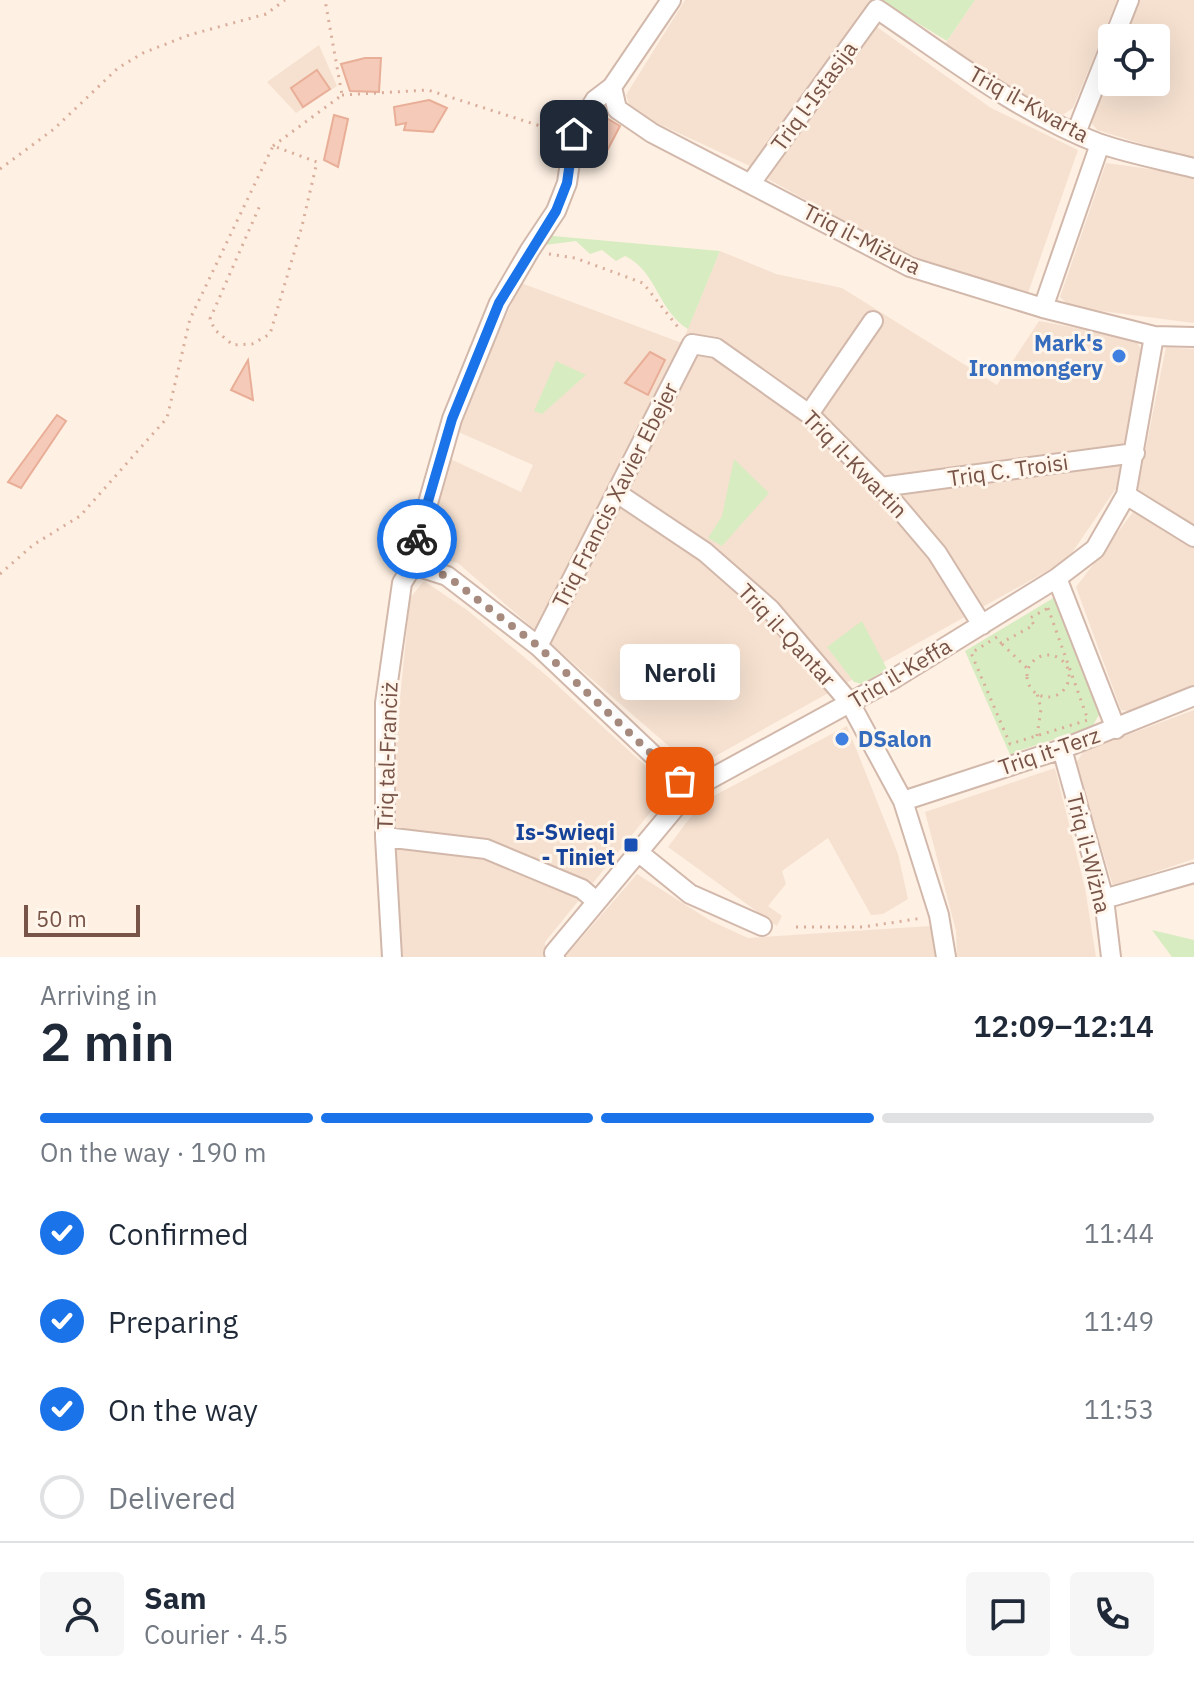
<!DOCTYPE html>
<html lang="en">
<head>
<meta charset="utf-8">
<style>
  :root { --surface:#fff; --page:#f6f6f7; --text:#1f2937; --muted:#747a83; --line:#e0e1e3; --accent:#1a73e8 }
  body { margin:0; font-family:"IBM Plex Sans",sans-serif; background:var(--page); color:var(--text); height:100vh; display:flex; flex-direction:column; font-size:30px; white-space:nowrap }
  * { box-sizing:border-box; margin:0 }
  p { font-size:26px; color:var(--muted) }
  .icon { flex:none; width:44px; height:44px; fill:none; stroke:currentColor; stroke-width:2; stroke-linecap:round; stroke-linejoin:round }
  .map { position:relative; height:957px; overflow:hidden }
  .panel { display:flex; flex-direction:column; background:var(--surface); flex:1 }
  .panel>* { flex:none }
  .buttons { position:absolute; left:1098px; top:24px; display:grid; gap:16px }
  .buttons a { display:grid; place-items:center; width:72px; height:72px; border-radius:8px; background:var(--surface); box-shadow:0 8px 32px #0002; font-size:40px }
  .scale { position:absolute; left:24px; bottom:20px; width:116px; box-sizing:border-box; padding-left:8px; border:4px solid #785347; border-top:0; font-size:22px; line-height:28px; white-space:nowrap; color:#785347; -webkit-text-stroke:6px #fff5ea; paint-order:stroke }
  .pin { position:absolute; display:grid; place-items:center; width:68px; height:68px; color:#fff; margin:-34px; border-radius:16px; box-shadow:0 4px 12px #0006 }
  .courier { position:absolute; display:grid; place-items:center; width:80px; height:80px; margin:-40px; border:6px solid #1a73e8; border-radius:50%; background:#fff; color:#222; box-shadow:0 2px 10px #0007 }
  .bubble { position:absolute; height:56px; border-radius:8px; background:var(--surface); box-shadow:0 8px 32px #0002; font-size:26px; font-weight:600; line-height:56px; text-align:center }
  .summary em { font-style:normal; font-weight:600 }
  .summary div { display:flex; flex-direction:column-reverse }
  .summary { display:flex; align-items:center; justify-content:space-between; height:136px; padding:0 40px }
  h1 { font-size:52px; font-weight:600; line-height:60px }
  .bar { display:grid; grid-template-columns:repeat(4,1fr); gap:12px 8px; align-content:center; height:96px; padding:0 40px }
  .bar i { height:10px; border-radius:6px; background:var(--line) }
  .bar .current { background:var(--accent) }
  .bar p { grid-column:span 4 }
  .line { display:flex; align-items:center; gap:20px; padding:0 40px; border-top:2px solid var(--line) }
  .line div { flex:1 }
  .round { display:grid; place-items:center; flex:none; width:84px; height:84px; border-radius:8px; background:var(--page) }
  ol { padding:0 40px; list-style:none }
  li { display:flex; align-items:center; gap:24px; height:88px }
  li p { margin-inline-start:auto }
  li .icon { padding:8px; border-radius:50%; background:var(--accent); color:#fff; stroke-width:4 }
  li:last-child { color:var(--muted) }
  li i { width:44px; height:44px; border:4px solid var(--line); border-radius:50% }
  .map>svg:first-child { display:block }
  .residential { fill:#f6e1d0 }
  .green { fill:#d7ecc0 }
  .building { fill:#f5cab8; stroke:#e9ae97; stroke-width:2 }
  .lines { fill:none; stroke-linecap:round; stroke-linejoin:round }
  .minor-casing { stroke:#d2b8ab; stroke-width:22 }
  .path { stroke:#daad9b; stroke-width:3; stroke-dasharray:2 6; stroke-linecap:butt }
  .minor { stroke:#fff; stroke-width:18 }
  .done { stroke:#a78a7e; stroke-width:8; stroke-dasharray:0 14.4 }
  .route { stroke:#1a73e8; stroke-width:10 }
  .shop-dot { fill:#3f7fe0; stroke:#fff5ea; stroke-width:3 }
  .transit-dot { fill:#1a4fb4; stroke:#fff5ea; stroke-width:3 }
  .labels { text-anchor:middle; stroke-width:6; stroke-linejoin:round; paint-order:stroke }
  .street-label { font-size:22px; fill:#785347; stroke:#fff5ea }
  .shop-label { font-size:22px; font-weight:bold; fill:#366cbe; stroke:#fff5ea; text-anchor:end }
  .transit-label { font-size:22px; font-weight:bold; fill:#164399; stroke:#fff5ea; text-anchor:end }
</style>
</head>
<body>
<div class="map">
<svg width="1194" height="957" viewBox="0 0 1194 957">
  <rect width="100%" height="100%" fill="#fef0e3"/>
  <path class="residential" d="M685,0H874L752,167L631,111L626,95Z
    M975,0H1117L1073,108L1061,116L943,47Z
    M1140,0H1194V160L1097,130L1091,122L1112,70V82H1156V38H1125Z
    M877,27L991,108L1078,150L1027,296L913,259L766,178Z
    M319,45L337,86L296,113L267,82Z
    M1106,163L1194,175V323L1070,307L1060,297Z
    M720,251L776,274L842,288L997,385L1039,321L1135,339L1141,349L1119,484L1067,560L694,768L458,563L426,554L446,457L521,492L533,465L454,430L521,283L682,343Z
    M1166,347L1194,349V685L1134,712L1121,710L1076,587L1133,512Z
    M424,581L467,610L547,676L670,788L545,942V957H399L388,819L410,598Z
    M1194,710V859L1113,886L1076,763L1084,751Z
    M847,726L898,854L908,899L883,914L871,915L828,838L782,871L786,884L768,906L782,916L777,926L668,847L702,802Z
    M1055,768L1085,888L1096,957H957L956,931L925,812Z
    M637,874L711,921L748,938L930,926L939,957H565Z"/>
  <path class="green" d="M880,0H975L947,41Z
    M561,212L553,236L720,251L688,329C658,311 657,271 625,256L616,261L602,250L590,254L576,241L545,245L543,243Z
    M556,361L586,375L542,414L534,411Z
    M734,459L769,493L722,546L708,538L722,516Z
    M1055,597L1100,713L1092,727L1018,751L1011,757L965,651Z
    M862,621L887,669L862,684L854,682L827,647Z
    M1152,930L1194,940V957H1172Z"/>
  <path class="building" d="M365,58H381L379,92L350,91L341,64Z
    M317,70L330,89L303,107L291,88Z
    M429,100L447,108L433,132L404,130L406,123L396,125L394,107Z
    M600,114L620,126L607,151L585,141Z
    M334,115L348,119L338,167L324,160Z
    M650,352L665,360L648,395L625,383Z
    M248,360L253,400L231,390Z
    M57,415L66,421L21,488L8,482Z"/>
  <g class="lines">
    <defs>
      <path id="minor" d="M1114,38L1129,0
        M612,87L617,109L652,133L910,267L1043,308L1154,336L1194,337
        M1076,133L1112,42
        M751,183L877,9C947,56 1020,113 1098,143C1129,154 1163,160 1194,168
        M1043,308L1100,144
        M809,414L873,321
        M881,487L1135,453
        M617,493L705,552L770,609L850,703L903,801L939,915L946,957
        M1126,495L1194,537
        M413,565L447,576L538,646L690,790
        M1057,578L1116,729
        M538,646L692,344L716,348L809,414L881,487L937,553L982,625
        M1062,749L1104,899L1111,957
        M903,801L1062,749L1194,696
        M385,837L486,849L582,889L596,901
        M638,852L690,894L762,926
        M1104,899L1194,873
        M392,957L385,837V703L402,583L413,565L416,545L452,419L499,303L530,250L556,211L567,183L574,134L595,100L612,87L671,0
        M555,957L554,953L690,790L895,678L1057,578L1095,549L1126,495L1154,336"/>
    </defs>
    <use href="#minor" class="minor-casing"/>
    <path class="path" d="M342,95L428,90L559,132
      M273,146L342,95L325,0
      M0,169L54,129L118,68L143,53L189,35L266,14L285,0
      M549,254L575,258L643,283L681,331
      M0,574L33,545L80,516L167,418L190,319L273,146L317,162L302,226L270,334L252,344L233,345L215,330L210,319L261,203
      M1048,608L1088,720L1010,744L971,653L997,637L1001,643L1034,625L1030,618Z
      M1002,644L1028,669
      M1027 676a21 21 0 1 1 42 0a21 21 0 1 1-42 0Z
      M1037,736L1041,709L1037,693
      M796,927H863L923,918"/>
    <use href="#minor" class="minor"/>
  </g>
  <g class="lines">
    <path class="done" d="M417,539L413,565L447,576L538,646L680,781"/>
    <path class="route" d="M417,539L452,419L499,303L556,211L567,183L574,134"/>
  </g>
  <g class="shop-dot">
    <circle cx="1119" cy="356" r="8"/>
    <circle cx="842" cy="739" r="8"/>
  </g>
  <rect class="transit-dot" x="623" y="837" width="16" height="16" rx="4"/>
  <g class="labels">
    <g class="street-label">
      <text transform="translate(814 96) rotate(-54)" y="8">Triq l-Istasija</text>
      <text transform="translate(1029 104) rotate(29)" y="8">Triq il-Kwarta</text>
      <text transform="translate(862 239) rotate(27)" y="8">Triq il-Miżura</text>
      <text transform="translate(855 464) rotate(46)" y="8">Triq il-Kwartin</text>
      <text transform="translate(1008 470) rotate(-8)" y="8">Triq C. Troisi</text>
      <text transform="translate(615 495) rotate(-63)" y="8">Triq Francis Xavier Ebejer</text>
      <text transform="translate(787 635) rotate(47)" y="8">Triq il-Qantar</text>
      <text transform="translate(900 673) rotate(-31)" y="8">Triq il-Keffa</text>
      <text transform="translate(1049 751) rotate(-19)" y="8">Triq it-Terz</text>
      <text transform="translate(387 756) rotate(-88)" y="8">Triq tal-Franċiż</text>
      <text transform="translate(1089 853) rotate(76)" y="8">Triq il-Wiżna</text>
    </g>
    <g class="shop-label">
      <text x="1103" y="351">Mark's<tspan x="1103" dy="25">Ironmongery</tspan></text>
      <text x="858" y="747" text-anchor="start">DSalon</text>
    </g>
    <g class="transit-label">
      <text x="615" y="840">Is-Swieqi<tspan x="615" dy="25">- Tiniet</tspan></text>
    </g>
  </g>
</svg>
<div class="buttons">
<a><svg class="icon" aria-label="locate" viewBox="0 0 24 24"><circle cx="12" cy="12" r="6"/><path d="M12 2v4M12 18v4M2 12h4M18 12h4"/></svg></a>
</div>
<div class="scale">50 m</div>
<div class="pin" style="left:680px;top:781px;background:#ea580c"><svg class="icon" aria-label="bag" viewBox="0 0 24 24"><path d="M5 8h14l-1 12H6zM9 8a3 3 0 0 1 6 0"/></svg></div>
<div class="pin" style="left:574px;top:134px;background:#1f2937"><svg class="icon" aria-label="home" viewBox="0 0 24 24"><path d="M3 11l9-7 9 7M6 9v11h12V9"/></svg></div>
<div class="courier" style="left:417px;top:539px"><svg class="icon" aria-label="bike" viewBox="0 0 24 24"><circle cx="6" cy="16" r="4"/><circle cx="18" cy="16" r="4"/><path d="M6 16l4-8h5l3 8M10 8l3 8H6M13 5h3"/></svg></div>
<div class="bubble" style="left:620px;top:644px;width:120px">Neroli</div>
</div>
<section class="panel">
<div class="summary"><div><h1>2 min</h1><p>Arriving in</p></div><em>12:09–12:14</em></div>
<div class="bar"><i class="current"></i><i class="current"></i><i class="current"></i><i></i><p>On the way · 190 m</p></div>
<ol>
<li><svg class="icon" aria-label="check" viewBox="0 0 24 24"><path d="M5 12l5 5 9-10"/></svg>Confirmed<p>11:44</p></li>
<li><svg class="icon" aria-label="check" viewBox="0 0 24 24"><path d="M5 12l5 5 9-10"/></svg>Preparing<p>11:49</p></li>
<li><svg class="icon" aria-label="check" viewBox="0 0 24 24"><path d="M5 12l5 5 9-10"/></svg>On the way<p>11:53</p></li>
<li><i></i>Delivered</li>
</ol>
<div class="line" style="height:144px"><a class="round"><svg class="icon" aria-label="person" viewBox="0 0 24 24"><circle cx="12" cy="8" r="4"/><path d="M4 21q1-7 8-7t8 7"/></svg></a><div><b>Sam</b><p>Courier · 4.5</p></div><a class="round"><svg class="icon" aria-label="chat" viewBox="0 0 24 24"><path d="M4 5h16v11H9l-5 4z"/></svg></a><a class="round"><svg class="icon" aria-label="phone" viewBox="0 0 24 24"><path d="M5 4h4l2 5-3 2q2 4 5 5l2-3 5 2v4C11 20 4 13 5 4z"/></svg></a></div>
</section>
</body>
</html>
